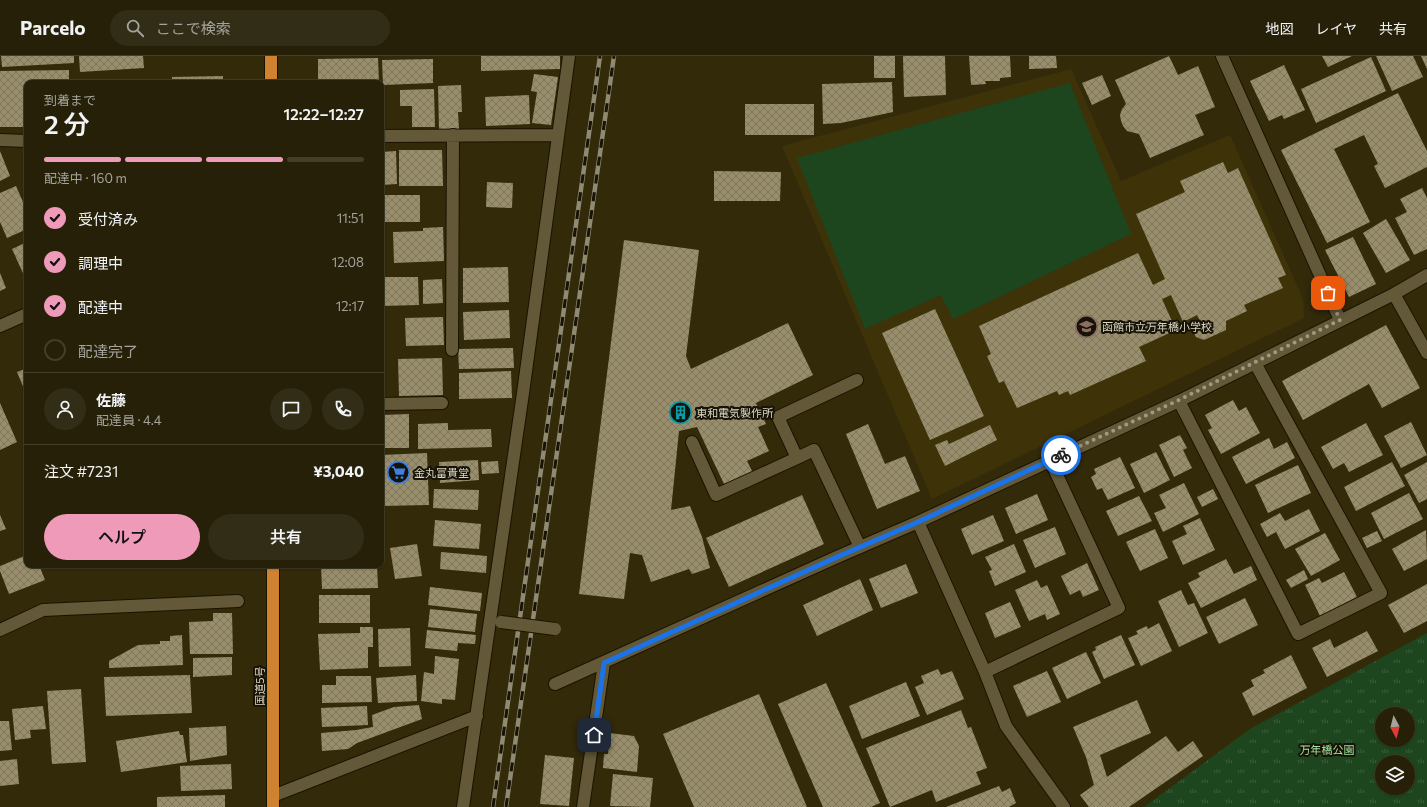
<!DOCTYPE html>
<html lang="ja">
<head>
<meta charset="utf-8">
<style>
  :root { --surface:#262008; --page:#322d16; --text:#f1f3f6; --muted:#a4a39c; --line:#423e29; --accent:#ef9ab8 }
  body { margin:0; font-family:Commissioner,"Noto Sans JP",sans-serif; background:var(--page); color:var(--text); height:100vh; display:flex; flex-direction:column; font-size:15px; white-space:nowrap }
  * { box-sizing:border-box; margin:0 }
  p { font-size:13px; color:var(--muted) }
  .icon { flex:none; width:22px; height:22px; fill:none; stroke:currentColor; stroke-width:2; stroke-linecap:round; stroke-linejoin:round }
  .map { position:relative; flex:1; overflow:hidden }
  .sheet { position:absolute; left:24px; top:24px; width:360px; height:488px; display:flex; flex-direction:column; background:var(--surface); border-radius:8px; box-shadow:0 1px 3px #0004,0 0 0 1px var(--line) }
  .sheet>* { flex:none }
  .needle { width:26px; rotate:173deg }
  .controls { position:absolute; left:1375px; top:651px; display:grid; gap:8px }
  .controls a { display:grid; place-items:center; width:40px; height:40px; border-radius:50%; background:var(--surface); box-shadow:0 1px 3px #0004,0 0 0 1px var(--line); font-size:20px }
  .pin { position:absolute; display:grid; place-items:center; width:34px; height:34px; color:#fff; margin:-17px; border-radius:8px; box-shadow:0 2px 6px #0006 }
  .courier { position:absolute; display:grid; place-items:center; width:40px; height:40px; margin:-20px; border:3px solid #1a73e8; border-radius:50%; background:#fff; color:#222; box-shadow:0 1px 5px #0007 }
  .headline em { font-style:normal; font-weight:600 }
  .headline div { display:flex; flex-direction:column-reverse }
  .headline { display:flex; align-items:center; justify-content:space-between; height:68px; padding:0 20px }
  h1 { font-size:26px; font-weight:600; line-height:30px }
  .bar { display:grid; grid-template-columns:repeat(4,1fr); gap:6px 4px; align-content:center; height:48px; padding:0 20px }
  .bar i { height:5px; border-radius:3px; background:var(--line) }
  .bar .on { background:var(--accent) }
  .bar p { grid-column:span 4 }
  .line { display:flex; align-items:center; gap:10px; padding:0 20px; border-top:1px solid var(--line) }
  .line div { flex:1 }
  .round { display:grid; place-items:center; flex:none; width:42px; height:42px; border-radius:21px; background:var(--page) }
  ol { padding:0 20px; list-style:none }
  li { display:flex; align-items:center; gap:12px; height:44px }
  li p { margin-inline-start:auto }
  li .icon { padding:4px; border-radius:50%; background:var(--accent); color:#111; stroke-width:4 }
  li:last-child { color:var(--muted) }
  li i { width:22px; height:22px; border:2px solid var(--line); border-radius:50% }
  .action { display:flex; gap:8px; margin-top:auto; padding:8px 20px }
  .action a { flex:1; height:46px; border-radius:24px; background:var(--accent); color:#111; font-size:16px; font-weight:600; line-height:46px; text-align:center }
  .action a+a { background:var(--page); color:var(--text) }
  header { display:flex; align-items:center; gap:24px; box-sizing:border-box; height:56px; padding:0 20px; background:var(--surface); border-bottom:1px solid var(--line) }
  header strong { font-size:19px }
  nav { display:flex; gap:22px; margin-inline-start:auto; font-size:14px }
  .search { width:280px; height:36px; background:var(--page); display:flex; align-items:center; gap:10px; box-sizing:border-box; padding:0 14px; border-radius:22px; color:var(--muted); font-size:15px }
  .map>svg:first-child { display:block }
  .built { fill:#3e3208 }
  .grass { fill:url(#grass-tufts); fill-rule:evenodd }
  .pitch { fill:#1d451e }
  .building { fill:url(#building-cross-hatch) }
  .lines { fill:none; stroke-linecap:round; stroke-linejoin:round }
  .lane-casing { stroke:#1a1300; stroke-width:14 }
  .street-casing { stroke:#1a1300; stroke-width:14 }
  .highway-casing { stroke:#1a1300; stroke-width:14 }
  .lane { stroke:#635939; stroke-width:12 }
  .street { stroke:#635939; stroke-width:12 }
  .highway { stroke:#cf8230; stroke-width:12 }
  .rail-casing { stroke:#918a72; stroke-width:4.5 }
  .rail { stroke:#171306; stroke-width:3; stroke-dasharray:9; stroke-linecap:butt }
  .street-bridge-casing { stroke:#1a1300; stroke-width:14; stroke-linecap:butt }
  .street-bridge { stroke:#635939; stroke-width:12 }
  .done { stroke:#a09982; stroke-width:4; stroke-dasharray:0 7.2 }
  .route { stroke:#1a73e8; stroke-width:5 }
  .labels { text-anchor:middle; stroke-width:4; stroke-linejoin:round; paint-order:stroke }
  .poi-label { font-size:11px; fill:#dad5c3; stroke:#171306; text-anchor:start }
  .street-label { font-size:11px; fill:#dad5c3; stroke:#171306 }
  .park-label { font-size:11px; fill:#a0e19f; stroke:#171306 }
</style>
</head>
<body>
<header>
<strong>Parcelo</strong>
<div class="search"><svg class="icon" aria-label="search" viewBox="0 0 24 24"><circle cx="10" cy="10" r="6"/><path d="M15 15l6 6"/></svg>ここで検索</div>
<nav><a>地図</a><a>レイヤ</a><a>共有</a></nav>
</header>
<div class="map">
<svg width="1427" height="751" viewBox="0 0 1427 751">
  <defs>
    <pattern id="grass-tufts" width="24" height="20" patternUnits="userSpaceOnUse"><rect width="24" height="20" fill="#1d451e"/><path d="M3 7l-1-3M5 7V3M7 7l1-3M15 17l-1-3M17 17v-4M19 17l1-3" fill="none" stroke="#3d5f3d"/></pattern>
    <pattern id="building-cross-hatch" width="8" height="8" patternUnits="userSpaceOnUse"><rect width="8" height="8" fill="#998e6c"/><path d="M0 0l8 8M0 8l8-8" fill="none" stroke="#7f775d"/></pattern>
  </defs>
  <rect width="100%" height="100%" fill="#332a0a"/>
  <path class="built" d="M1071,13L1121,125L1230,79L1303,243L1304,262L932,443L782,90Z"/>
  <path class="grass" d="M1427,577V751H1144L1250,673ZM1382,658H1408V684H1382ZM1382,706H1408V732H1382Z"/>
  <path class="pitch" d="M1070,27L1131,178L953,263L941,239L865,273L797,102Z"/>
  <path class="building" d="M1,0H74V7L2,11Z
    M79,0H143L144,12L80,16Z
    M481,0H560V13L481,15Z
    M874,0H895V22H874Z
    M903,0H945L946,39L904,41Z
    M969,0H1010L1011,21L1000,22V25H985L986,28L971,29Z
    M1029,0H1056L1057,12L1029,13Z
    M1169,0L1178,19L1198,10L1215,51L1195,59L1204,79L1150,102L1139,78L1127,75L1123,70L1121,65L1120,59L1122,53L1126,48L1115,24Z
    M1322,0H1352L1328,11Z
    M1376,0H1413L1423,21L1392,35Z
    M1421,0H1427V13Z
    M1371,1L1386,35L1316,67L1301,33Z
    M378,2L379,27H318V3Z
    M433,3V27L383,29L382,4Z
    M1284,9L1305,54L1284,63L1282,59L1269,65L1250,25Z
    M69,14V27H27V71H0V15Z
    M534,18L558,21L551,69L532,67L537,36L531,35Z
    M1102,19L1111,40L1092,49L1082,27Z
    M223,20V27H172V21Z
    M892,26L893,56L841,67L823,68L822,28Z
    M461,29L462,56H458L459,73H439L438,30Z
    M434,33L435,71H412V50H400V34Z
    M1398,37L1427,95V111L1385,132L1374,110L1378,108L1364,79L1334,93L1370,166L1327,187L1281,94Z
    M529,39L530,68L486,70L485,41Z
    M745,48H814V79H745Z
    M399,94H442L443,130H399Z
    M0,95L10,120L0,125Z
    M396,95L397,128L381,129V96Z
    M1223,106L1228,117L1238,112L1286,219L1278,222L1283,232L1244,249L1247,255L1226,265V274L1204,284L1196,281L1193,275L1195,269L1201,267L1197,259L1183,266L1171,239L1162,243L1176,274L1139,291L1146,305L1070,339L1068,335L1059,339L1057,335L1017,352L1004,325L999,327L987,300L991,298L979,270L1138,197L1153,229L1165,223L1136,158L1185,136L1180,125Z
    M714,115L781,116L780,145H714Z
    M487,126L513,127L512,152L486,151Z
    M16,130L27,155V173L7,182L0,166V137Z
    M1422,132L1427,142V193L1414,199L1395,162L1407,156L1400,143Z
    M381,139H420V166H381Z
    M1386,163L1410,204L1386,217L1363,177Z
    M443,171L444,205L394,207L393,176L423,175V172Z
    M1353,181L1376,228L1349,241L1325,194Z
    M624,184L699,194L686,300L691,313L788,267L813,319L756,347L766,368L758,371L769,395L747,405L753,417L725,430L697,371L679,375L671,454L690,450L702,481L710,512L692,518L689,513L651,526L642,499L630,497L624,543L579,538Z
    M27,186V226L12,193Z
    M508,211L509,246L463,247V212Z
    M0,217L6,232L0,235Z
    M381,221H418L419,249L381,250Z
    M442,223L443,247L423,248V224Z
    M935,253L984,360L930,384L882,277Z
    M509,254L510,282L464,284L463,256Z
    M443,261L444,289L406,290L405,262Z
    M1386,269L1420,332L1382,352L1369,328L1303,364L1282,325Z
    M513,292L514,312L459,313L458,293Z
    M442,302L443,339L399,340L398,303Z
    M27,312V340L17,316Z
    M511,315L512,342L459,343V317Z
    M1233,344L1239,355L1246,351L1260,377L1221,398L1208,374L1212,372L1205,359Z
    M0,347L17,386L0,394Z
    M409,358V392H381V359Z
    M1411,366L1427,399L1401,412L1384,380Z
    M448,367V374L491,373L492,391L418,393V368Z
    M1366,367L1383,399L1349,416L1344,407L1333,413L1321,391Z
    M868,368L885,408L905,400L920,435L877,453L846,378Z
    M990,369L997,384L945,410L935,389L947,384L949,388Z
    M1180,379L1187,392L1183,394L1192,412L1174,421L1159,389Z
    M1269,382L1274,393L1287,386L1295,402L1246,428L1232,401Z
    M1156,396L1170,424L1144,437L1130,408Z
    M427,397L429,449L381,450V399Z
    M1120,401L1135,432L1108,444L1102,432L1097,434L1091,421L1096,418L1094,413Z
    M478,404L479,424L440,427L439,406Z
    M498,405L499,417L482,418L481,406Z
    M1392,406L1405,430L1356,455L1344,431Z
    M1427,406V443L1419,447L1404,419Z
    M1298,409L1311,437L1268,457L1255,429Z
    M1184,427L1199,458L1163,476L1154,457L1166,452L1159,439Z
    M434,433L479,434L478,454L433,452Z
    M1213,433L1218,443L1202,451L1197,441Z
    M1409,437L1423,463L1384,483L1371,457Z
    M1037,438L1048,464L1016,478L1005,452Z
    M802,439L824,488L729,531L706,482Z
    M1139,440L1152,465L1118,480L1106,455Z
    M1309,453L1320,475L1285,493L1276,476L1267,481L1260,468L1280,457L1285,465Z
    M0,459L6,473L0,475Z
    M993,459L1004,485L972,499L961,473Z
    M1200,462L1215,494L1183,509L1172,485L1187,478L1183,470Z
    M435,464L481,468L479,493L433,490Z
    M1055,471L1066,498L1035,512L1023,484Z
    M1155,473L1168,502L1140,515L1126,486Z
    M1426,474L1427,503L1404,515L1392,493Z
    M1377,475L1382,485L1367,492L1362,482Z
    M1325,477L1340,504L1311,520L1295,493Z
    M417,488L422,520L395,523L390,492Z
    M1014,488L1026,516L995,530L989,515L992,514L985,501Z
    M441,496L487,500L486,517L440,513Z
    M27,499V509H39L45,524L9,538L0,515V510Z
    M1226,503L1234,518L1251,510L1257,524L1201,552L1188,527L1200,521L1198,517Z
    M1087,507L1099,534L1083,541L1080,534L1070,539L1061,520Z
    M906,508L918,537L881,552L869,523Z
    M321,509H377L378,532L322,533Z
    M1304,514L1308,523L1291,532L1286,524Z
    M1344,516L1357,541L1320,560L1305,529L1319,522L1322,527Z
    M860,523L873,554L817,580L803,549Z
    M1037,524L1041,532L1047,529L1060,558L1047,564L1045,558L1029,565L1015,534Z
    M1427,528V565L1404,577L1388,549Z
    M430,531L482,537L480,555L428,549Z
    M1181,534L1188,549L1194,547L1208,577L1179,591L1158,545Z
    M319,539H370V567H319Z
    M1245,542L1258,569L1219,588L1206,561Z
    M1010,546L1021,571L995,582L985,557Z
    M430,553L477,558L475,576L428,571Z
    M213,557H232L233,598H190L189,566L213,565Z
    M1159,567L1172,595L1141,610L1128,582L1138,578L1136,575L1147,570L1148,573Z
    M360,571H373V591H368V612L320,614L318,578L360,577Z
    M410,572L411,610L379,611L378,573Z
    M427,574L476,579L475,588L458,587L457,595L425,592Z
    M1367,575L1378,595L1327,621L1312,592L1330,583L1334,592Z
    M182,579L183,609L109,612V605L138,589L160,588V585H170V580Z
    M1121,579L1135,609L1104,623L1092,596L1096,594L1095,591Z
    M1086,596L1101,627L1067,643L1052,612Z
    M1291,599L1307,632L1253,660L1242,637L1254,630L1251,624L1265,617L1263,614Z
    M435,600L459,603L455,644L442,643V648L421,645L424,616L434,618Z
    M232,601V619L193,621V602Z
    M938,613L941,619L952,615L964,643L927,659L915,631L924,627L921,620Z
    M1047,615L1061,646L1027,661L1013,630Z
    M190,619L192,657L106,660L104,621Z
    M416,619L417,645L378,647L376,622Z
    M336,620H371L372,646L322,647V629H336Z
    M906,626L920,660L862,683L849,650Z
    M826,627L880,747L871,751H823L778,648Z
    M81,633L86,706L52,708L47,635Z
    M759,638L807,751H694L663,678Z
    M1137,644L1151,677L1100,699L1107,721L1166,680L1178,696L1193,685L1203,700L1129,751H1089L1080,739L1094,729L1086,701L1073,671Z
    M419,649L422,663L357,687L348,693L322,695L321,677L356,674L373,671L372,659L394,651Z
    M43,650L46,673L30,674L31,682L15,684L12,653Z
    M367,650L368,669L322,671L321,652Z
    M961,654L968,672L971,671L987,712L976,716L981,728L936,746L932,734L890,751L866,692Z
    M0,665H9L12,694L0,695Z
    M226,670L227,699L190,705L189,672Z
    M179,675L180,679H183L187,706L121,716L116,685Z
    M609,677L634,680L639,690L637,716L603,712L604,698H608Z
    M545,699L574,702L569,750L540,748Z
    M17,703L19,728L0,730V705Z
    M231,708L232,733L181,735L180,710Z
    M613,718L653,722L650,751L610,750Z
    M999,730L1002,736L1010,732L1016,747L1009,751H946Z
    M225,739V751H157V741Z"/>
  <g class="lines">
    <defs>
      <path id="lane" d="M0,84L27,85
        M857,324L778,361L797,402L814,394L860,491
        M692,386L716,439L797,402"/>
      <path id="street" d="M1222,0L1340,264
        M381,80L558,79
        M1394,238L1427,297
        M0,270L27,258
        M452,294L453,79
        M1179,345L1298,578L1381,537L1255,307
        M381,348L442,347
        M918,466L985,616L1006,670L1064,751
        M0,574L43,554L238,545
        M985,616L1119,552L1050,404
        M555,628L837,501L918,466L1179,345L1394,238L1427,219
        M273,740L477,660
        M463,751L523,337L569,0
        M583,751L604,607"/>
      <path id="highway" d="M271,0V27
        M273,509V751"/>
    </defs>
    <use href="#lane" class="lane-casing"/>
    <use href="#street" class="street-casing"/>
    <use href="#highway" class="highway-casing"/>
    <use href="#lane" class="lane"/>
    <use href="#street" class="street"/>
    <use href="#highway" class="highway"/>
    <defs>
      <path id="rail" d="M493,751L600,0
        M506,751L614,0"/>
    </defs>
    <use href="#rail" class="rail-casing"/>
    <use href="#rail" class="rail"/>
    <defs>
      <path id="street-bridge" d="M501,566L555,573"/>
    </defs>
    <use href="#street-bridge" class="street-bridge-casing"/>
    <use href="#street-bridge" class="street-bridge"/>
  </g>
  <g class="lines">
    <path class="done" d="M1061,399L1179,344L1340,264L1328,237"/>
    <path class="route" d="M594,679L604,607L837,501L918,466L1061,399"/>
  </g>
  <defs>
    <symbol id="school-ring" viewBox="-11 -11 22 22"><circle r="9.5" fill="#171306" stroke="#8d6e63" stroke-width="1.5"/><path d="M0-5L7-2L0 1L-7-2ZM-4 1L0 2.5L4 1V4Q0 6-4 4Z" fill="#8d6e63"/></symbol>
    <symbol id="building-ring" viewBox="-11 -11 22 22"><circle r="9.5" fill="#171306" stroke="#0f9aa8" stroke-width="1.5"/><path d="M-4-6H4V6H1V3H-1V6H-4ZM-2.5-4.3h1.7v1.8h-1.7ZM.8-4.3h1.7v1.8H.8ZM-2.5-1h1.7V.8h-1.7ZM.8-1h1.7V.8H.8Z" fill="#0f9aa8"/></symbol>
    <symbol id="supermarket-ring" viewBox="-11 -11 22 22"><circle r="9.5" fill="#171306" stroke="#3f7fe0" stroke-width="1.5"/><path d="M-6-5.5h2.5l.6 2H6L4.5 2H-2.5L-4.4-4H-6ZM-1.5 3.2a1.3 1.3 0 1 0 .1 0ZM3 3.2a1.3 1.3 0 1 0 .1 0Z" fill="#3f7fe0"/></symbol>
  </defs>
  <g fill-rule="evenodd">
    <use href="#school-ring" x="1074" y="258" width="25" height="25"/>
    <use href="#building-ring" x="668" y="344" width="25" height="25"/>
    <use href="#supermarket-ring" x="386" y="404" width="25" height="25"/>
  </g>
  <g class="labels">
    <g class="poi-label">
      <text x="1102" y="275">函館市立万年橋小学校</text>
      <text x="696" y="361">東和電気製作所</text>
      <text x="414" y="421">金丸富貴堂</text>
    </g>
    <g class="street-label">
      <text transform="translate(260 630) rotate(-90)" y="4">国道5号</text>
    </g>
    <g class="park-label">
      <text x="1327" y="698">万年橋公園</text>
    </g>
  </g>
</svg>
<div class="controls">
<a><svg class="needle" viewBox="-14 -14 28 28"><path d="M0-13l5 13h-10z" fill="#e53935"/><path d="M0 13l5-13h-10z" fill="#a4a39c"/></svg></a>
<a><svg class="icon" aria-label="layers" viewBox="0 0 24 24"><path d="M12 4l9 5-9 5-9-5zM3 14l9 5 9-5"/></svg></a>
</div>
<div class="pin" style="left:1328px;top:237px;background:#ea580c"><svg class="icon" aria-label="bag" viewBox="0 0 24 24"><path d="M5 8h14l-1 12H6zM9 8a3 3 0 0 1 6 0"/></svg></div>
<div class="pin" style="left:594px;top:679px;background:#1f2937"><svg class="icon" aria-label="home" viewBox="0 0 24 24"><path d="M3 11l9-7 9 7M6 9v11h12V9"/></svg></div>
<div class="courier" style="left:1061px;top:399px"><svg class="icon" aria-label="bike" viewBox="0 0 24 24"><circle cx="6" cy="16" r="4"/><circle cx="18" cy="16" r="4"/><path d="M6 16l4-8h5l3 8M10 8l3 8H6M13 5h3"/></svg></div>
<section class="sheet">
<div class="headline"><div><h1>2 分</h1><p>到着まで</p></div><em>12:22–12:27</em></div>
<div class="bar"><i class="on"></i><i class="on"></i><i class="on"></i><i></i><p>配達中 · 160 m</p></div>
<ol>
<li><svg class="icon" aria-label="check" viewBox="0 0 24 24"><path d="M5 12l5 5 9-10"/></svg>受付済み<p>11:51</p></li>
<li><svg class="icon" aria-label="check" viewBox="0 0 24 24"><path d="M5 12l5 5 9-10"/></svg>調理中<p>12:08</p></li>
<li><svg class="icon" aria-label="check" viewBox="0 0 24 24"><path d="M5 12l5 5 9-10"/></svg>配達中<p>12:17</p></li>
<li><i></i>配達完了</li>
</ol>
<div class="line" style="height:72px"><a class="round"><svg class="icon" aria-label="person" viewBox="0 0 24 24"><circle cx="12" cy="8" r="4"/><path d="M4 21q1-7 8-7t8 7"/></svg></a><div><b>佐藤</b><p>配達員 · 4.4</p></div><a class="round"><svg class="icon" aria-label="chat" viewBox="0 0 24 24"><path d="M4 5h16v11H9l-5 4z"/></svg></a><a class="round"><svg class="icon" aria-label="phone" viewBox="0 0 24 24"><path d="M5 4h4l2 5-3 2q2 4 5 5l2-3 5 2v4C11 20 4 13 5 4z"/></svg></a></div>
<div class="line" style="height:52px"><div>注文 #7231</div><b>¥3,040</b></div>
<div class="action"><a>ヘルプ</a><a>共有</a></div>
</section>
</div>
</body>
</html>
